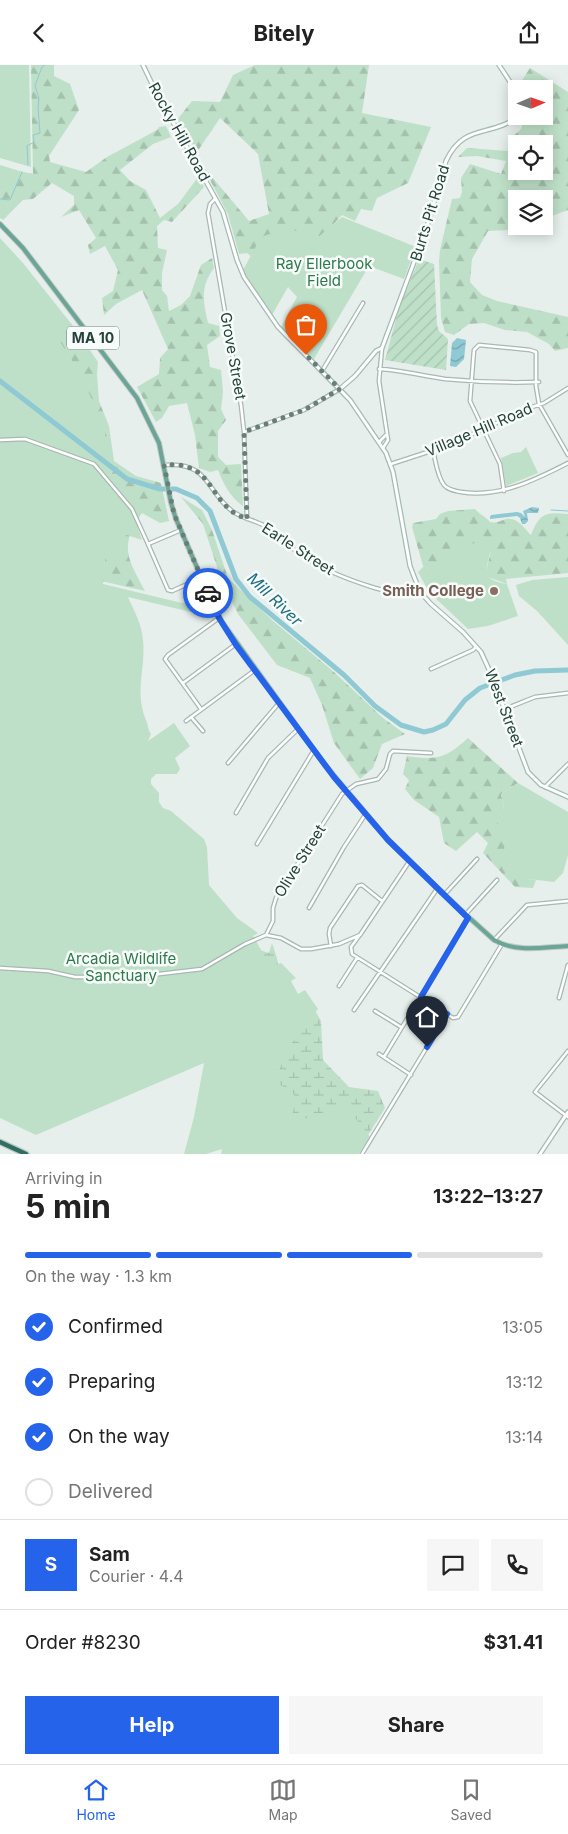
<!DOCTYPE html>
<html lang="en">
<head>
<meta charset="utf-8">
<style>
  :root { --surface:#fff; --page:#f6f6f6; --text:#222; --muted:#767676; --line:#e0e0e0; --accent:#2563eb }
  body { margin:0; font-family:Inter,sans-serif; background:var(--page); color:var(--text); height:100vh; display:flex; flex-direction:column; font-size:19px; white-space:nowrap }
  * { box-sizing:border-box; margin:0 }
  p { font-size:16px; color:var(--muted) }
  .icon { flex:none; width:28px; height:28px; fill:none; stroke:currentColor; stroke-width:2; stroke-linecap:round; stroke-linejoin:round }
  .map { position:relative; height:1089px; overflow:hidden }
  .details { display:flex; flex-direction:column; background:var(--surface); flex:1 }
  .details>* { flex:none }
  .needle { width:32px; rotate:88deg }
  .tools { position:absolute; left:508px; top:15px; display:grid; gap:10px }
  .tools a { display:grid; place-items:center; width:45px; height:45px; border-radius:0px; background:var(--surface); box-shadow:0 2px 12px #0003; font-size:25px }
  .pin { position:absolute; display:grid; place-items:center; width:42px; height:42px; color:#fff; margin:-51px -21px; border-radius:50% 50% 50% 0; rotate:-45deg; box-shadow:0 0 5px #0007 }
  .pin .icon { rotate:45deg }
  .courier { position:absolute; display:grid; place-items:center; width:50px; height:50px; margin:-25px; border:4px solid #2563eb; border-radius:50%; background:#fff; color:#222; box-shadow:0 1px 6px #0007 }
  .headline em { font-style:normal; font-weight:700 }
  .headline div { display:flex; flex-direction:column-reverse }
  .headline { display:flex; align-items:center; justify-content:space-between; height:85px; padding:0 25px }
  h1 { font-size:32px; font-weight:700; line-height:38px }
  .bar { display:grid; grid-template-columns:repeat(4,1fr); gap:8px 5px; align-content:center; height:60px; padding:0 25px }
  .bar i { height:6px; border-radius:4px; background:var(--line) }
  .bar .current { background:var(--accent) }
  .bar p { grid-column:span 4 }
  .line { display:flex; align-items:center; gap:12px; padding:0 25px; border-top:1px solid var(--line) }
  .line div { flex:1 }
  .round { display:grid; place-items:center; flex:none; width:52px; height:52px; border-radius:0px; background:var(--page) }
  ol { padding:0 25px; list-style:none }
  li { display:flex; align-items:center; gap:15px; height:55px }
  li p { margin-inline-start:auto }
  li .icon { padding:5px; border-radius:50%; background:var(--accent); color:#fff; stroke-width:4 }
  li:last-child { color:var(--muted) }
  li i { width:28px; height:28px; border:2px solid var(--line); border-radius:50% }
  .action { display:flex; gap:10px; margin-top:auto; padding:10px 25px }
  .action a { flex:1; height:58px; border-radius:0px; background:var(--accent); color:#fff; font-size:20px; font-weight:700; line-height:58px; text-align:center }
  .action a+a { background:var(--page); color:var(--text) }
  header { display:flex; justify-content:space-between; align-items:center; height:65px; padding:0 25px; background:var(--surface); font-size:22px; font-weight:700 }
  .tab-bar { display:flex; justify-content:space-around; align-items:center; height:70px; border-top:1px solid var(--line); background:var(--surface); font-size:14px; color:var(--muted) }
  .tab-bar a { display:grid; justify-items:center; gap:2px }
  .tab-bar .current { color:var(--accent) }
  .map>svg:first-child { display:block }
  .forest { fill:url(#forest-firs); fill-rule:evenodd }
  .wetland { fill:url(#wetland-marsh) }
  .park { fill:#bfe0c8 }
  .garden { fill:url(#garden-furrows) }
  .water { fill:url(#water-waves) }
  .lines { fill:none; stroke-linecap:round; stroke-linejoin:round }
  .stream { stroke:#8ec9d4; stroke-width:1 }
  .river { stroke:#8ec9d4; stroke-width:5 }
  .street-casing { stroke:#a8b8b2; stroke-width:5 }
  .secondary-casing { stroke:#a4bbb3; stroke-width:5.5 }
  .primary-casing { stroke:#c2cac8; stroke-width:6 }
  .highway-casing { stroke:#c2cac8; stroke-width:7 }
  .street { stroke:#fff; stroke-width:2.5 }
  .secondary { stroke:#fff; stroke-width:3 }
  .primary { stroke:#6aa596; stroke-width:4 }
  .highway { stroke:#2f6f62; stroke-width:4.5 }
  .done { stroke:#687f78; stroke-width:5; stroke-dasharray:0 9 }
  .route { stroke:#2563eb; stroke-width:6 }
  .education-dot { fill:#8d6e63; stroke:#f7fbf9; stroke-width:2 }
  .labels { text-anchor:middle; stroke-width:5; stroke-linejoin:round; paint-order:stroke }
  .shield { fill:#f7fbf9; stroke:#637a73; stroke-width:1 }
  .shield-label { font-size:14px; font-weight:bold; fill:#24423a }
  .street-label { font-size:15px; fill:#24423a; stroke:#f7fbf9 }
  .park-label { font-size:15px; fill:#2d7a4b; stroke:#f7fbf9 }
  .education-label { font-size:15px; font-weight:bold; fill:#785e54; stroke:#f7fbf9; text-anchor:end }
  .water-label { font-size:16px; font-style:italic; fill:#1c6f80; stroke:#f7fbf9 }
</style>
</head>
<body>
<header><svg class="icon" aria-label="back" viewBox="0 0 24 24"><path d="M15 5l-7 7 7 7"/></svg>Bitely<svg class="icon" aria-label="share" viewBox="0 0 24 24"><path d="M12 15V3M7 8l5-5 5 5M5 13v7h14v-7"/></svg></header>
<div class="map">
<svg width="568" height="1089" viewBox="0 0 568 1089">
  <defs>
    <pattern id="forest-firs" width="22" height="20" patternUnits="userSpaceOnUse" patternTransform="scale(1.25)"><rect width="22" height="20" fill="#bfe0c8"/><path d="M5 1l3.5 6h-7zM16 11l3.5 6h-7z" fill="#a4c1ad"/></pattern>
    <pattern id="wetland-marsh" width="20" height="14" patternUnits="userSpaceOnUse" patternTransform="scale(1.25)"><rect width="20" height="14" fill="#bfe0c8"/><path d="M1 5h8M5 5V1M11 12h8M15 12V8" fill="none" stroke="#a4c1ad"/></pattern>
    <pattern id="garden-furrows" width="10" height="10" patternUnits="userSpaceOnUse" patternTransform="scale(1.25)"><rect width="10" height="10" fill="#bfe0c8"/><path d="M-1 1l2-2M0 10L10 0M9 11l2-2" fill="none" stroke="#a4c1ad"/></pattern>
    <pattern id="water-waves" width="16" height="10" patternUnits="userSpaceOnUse" patternTransform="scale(1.25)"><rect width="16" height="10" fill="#8ec9d4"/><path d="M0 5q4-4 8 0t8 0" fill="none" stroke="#74a5ad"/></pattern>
  </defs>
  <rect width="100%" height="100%" fill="#e6efeb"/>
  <path class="forest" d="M31,0H54V11L70,19L79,45L49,91L50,97L86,107L107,92L157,65L159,62L166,61L171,72L153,79L120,105L130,116L146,125L160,153L178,139L199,111L204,122L172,157L164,155L157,161L158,183L167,185L162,208V225L167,231L169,246L181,240L190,231L201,200L212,193L214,203C200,222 203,236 208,258L219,261L220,271L207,280L210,302L221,305L223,327L221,344L226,355L218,366V392L226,400L241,399L243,441C230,432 224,420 218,405L210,407L199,403L195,370L187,338L169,341L162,353L156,357L137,322L159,309L160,293L168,284L142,225L116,239L104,250L102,233L113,226L118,205L105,181L90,189L88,180L96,173L79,145L61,152L74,140V131L52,118L33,134L23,135L3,155L0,153V102L33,109Z
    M255,0H369L362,48L431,62L408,118L377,133L372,146L361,144L355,156L342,150L319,175L256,196L247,188L239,189L228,149L202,100L249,156L269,149L258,89L220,53L197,87L177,55L192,36L220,37L233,10Z
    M530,3L568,27V145L544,154V134H516V161H523L513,165L488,166L472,194L470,217L482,230L497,236L568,252V283L555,286L549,279L527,267L505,265L484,258L469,259L454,270L445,267L441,253L439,196L440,185L452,134L460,133L462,127L461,113L470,99L501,109L506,96L477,91L458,92L467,83L508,86L510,74L521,64L525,51H544V24H521L519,20ZM516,79H544V106H516Z
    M0,174L77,266L98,297L97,309L99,336L109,361L114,396L136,411L161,418L169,456L160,458L142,448C119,481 127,493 145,526L0,493Z
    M181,432L202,445L212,465L228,513L272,555L334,607L383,653L405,669L382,679L373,703L360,714L334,678L322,640L310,613L277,600L238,549L220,511L203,459Z
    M475,444C480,450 485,451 490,457C496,458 498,457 503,455C516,450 522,461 531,470C540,448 545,447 568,449V508L506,514L507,519L488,512L486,506L491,486L428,504L423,501L412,462L413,458L436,454L440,449L448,446Z
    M468,673L518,718L501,729L504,742C498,752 495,759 504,767L529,814L536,815L533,823L515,822L483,788L488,778L477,767L456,786L444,778L439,752L414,735L405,724L409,715L403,709L407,691C437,696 446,693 468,673Z"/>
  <path class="wetland" d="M272,878L277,893L281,915L313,942L321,956L323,995L349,1022L378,1026L385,1043L356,1089H248L251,882L269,888Z"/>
  <path class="park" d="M0,0H29L31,102L0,93Z
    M0,100L26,108L0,129Z
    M342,152L416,182L404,214L369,201L314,294L281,262L297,232L288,222L272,250L245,209L243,205L261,172L287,163L317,173Z
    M0,173L23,198L77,266L56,270L76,302L104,359L108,401H93L133,448L142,475L124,469L126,488L106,486L103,519L211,545L213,549L195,545V548L128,532C134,546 142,559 143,575C146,605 134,625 146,655C148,660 148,665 151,669L148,676L174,658L190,681L175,693L180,704L177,709H156L151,714V719L159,728V737L163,743L171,746L204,774L207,782L209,820L237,853L258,868L253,871L271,902L281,898L296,913L291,916L298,929L305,925L318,944L292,978L279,1005L275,1012L280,1020L292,1026L296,1035L290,1059L345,1040L370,1072L359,1089H221L222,1084L206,1089H184L194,1052L204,998L36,1070L0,1053Z
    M526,382L538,408L506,421L501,393L513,388L521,387Z
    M483,475L488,484L491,485C485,507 481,514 507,519L518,551L488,561L468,564L429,527L418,507L424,501L428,504L450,487Z
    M568,512V580L537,546L519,531L516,520L532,515Z
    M518,718L568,747V790L563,808L554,817L529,814L511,800L505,791L503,767L499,763L498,752L504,742L501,729Z"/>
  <path class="garden" d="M419,194L434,199L437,260L439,266L448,274L446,305L385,295L399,243Z"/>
  <path class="water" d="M457,273L466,275L464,294L456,302L450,301L452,278Z
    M532,442L539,443L538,448H527L528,456L525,459H522L520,453L517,451L490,454V452L491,450L517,447L521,448L525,452L523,446Z"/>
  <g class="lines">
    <path class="stream" d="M28,100L27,81L34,77L33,70L40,68L38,42L39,33L35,21L42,2L45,0
      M0,134L10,135L22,107
      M551,445L568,446"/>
    <path class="river" d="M0,316L127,414L160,424H176L197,433L210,446L236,514L250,532L344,610L375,641L401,660L424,667L433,665L446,659L465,635L480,623L515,610L535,606L568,605"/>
    <defs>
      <path id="street" d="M215,134L210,139L208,148L241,340L244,367L247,454
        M382,283L379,316L388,375L383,383
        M379,304C401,305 423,311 445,314C476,317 508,318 539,317
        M322,306L363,238
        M244,367L304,345L340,324
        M0,375L25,374L94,399L132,444L148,479
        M379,377L386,370
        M433,386C436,397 437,411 444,420C448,425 455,426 461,427C499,433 535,415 568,398
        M391,399L440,383L489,362L520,346L544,338L568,323
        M164,400C209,396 206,426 232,446C241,453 254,455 263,460C278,468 289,482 302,491C325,506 349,515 375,523C383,525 392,529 401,529C407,529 413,526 419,523
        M504,426L500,399L470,336L474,285L479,280L530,285L536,287V321L539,339L568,390
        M181,465L148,479L168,525L172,526L201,513
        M431,604L473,585L476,582
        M183,618L236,579
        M201,644L165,594L168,590L219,553
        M505,644L535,632L568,628
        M191,652L203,666
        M186,656L255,605
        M228,698L279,638
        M545,722L568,699
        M236,748L268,693L298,664
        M257,779L314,685
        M444,830L477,794
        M309,843L344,782L365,750
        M465,850L497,815
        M266,870L273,856V843L276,833L342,729L356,719L378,714L386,704L390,689L393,686L431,688
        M359,871L351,882L352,889L447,949
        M494,875L527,840L568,836
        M331,881L329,869L330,863L358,821L362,820L382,836
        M0,903L48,906L75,912H134L202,904L245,879L266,870L281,873L301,884H311L339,879L360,870L409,797
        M339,921L357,893
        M559,933L568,900
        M354,945L437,824
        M375,946L401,962
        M568,986L535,1027L568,1052
        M379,989L411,1010
        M384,992L468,853
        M362,1089L447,949L453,953L458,952L502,879"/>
      <path id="secondary" d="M143,0L154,23L223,147L237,195L244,212L278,262L350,335L386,388L393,407L410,501L420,527L431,539L463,567L481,587L492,611L528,707L541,720L568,732
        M499,0L516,26
        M340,324L355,311L376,286L382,283L426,165L446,96C464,57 492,73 518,51
        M540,1089L568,1047"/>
      <path id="primary" d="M0,159L23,183L137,333L159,378L171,438L176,454L206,523L222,557L324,699L388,775L444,830L494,875C516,888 544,882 568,881"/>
      <path id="highway" d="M0,1077L26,1089"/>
    </defs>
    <use href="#street" class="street-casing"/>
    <use href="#secondary" class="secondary-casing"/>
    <use href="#primary" class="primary-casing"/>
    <use href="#highway" class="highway-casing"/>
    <use href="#street" class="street"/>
    <use href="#secondary" class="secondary"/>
    <use href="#primary" class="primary"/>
    <use href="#highway" class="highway"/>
  </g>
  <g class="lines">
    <path class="done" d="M208,528L174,449L164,400C210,396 207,428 233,447C237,450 242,452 247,454L244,367L304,345L340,324L306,290"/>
    <path class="route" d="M208,528L219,553L236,580L334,712L388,775L468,853L421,932L447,949L427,982"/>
  </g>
  <circle class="education-dot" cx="494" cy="526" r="5"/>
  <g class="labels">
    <rect class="shield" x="67" y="261.5" width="52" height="23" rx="4"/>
    <g class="shield-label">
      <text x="93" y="278">MA 10</text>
    </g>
    <g class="street-label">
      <text transform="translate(179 67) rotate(61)" y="5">Rocky Hill Road</text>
      <text transform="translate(430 148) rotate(-73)" y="5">Burts Pit Road</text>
      <text transform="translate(233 291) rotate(80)" y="5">Grove Street</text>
      <text transform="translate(479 365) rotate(-23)" y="5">Village Hill Road</text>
      <text transform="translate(298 484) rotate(33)" y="5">Earle Street</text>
      <text transform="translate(504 643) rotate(69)" y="5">West Street</text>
      <text transform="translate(300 796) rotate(-58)" y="5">Olive Street</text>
    </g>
    <g class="park-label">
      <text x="324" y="204">Ray Ellerbook<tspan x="324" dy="17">Field</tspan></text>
      <text x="121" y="899">Arcadia Wildlife<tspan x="121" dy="17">Sanctuary</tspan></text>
    </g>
    <g class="education-label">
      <text x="484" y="531">Smith College</text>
    </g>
    <g class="water-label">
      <text transform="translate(275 534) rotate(44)" y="6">Mill River</text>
    </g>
  </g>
</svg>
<div class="tools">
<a><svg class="needle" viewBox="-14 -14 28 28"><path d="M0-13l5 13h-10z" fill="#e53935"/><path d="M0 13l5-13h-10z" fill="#767676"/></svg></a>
<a><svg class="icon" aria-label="locate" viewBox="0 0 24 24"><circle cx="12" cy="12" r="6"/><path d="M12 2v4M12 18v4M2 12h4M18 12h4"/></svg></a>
<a><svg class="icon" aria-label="layers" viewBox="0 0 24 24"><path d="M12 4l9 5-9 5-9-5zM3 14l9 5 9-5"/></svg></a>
</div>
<div class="pin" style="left:306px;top:290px;background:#ea580c"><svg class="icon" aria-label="bag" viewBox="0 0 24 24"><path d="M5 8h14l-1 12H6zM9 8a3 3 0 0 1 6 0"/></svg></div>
<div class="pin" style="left:427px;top:982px;background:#1f2937"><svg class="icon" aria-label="home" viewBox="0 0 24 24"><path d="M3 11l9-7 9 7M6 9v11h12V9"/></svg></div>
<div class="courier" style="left:208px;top:528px"><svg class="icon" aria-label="car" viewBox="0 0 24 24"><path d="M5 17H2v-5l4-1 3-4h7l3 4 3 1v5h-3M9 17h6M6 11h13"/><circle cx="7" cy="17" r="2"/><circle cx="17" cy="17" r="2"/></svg></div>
</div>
<section class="details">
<div class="headline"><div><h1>5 min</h1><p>Arriving in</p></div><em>13:22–13:27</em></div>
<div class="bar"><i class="current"></i><i class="current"></i><i class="current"></i><i></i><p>On the way · 1.3 km</p></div>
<ol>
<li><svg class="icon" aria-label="check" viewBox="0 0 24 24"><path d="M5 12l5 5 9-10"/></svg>Confirmed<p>13:05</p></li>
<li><svg class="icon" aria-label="check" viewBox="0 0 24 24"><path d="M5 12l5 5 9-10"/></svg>Preparing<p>13:12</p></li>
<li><svg class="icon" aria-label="check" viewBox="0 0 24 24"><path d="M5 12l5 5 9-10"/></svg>On the way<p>13:14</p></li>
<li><i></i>Delivered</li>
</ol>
<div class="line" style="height:90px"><b class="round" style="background:var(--accent);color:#fff">S</b><div><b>Sam</b><p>Courier · 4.4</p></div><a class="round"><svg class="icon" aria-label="chat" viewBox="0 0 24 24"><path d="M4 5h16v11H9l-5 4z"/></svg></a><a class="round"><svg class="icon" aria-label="phone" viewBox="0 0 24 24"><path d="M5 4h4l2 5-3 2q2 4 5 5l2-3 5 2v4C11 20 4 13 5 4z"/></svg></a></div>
<div class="line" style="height:65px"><div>Order #8230</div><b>$31.41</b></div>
<div class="action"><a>Help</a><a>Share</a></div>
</section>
<nav class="tab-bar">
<a class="current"><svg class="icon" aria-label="home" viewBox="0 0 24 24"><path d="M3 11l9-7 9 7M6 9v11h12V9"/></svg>Home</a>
<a><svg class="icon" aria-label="map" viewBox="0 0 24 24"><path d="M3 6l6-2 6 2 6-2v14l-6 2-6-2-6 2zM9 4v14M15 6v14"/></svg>Map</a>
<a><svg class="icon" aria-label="saved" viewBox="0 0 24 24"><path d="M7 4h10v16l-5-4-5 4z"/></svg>Saved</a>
</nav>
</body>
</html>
